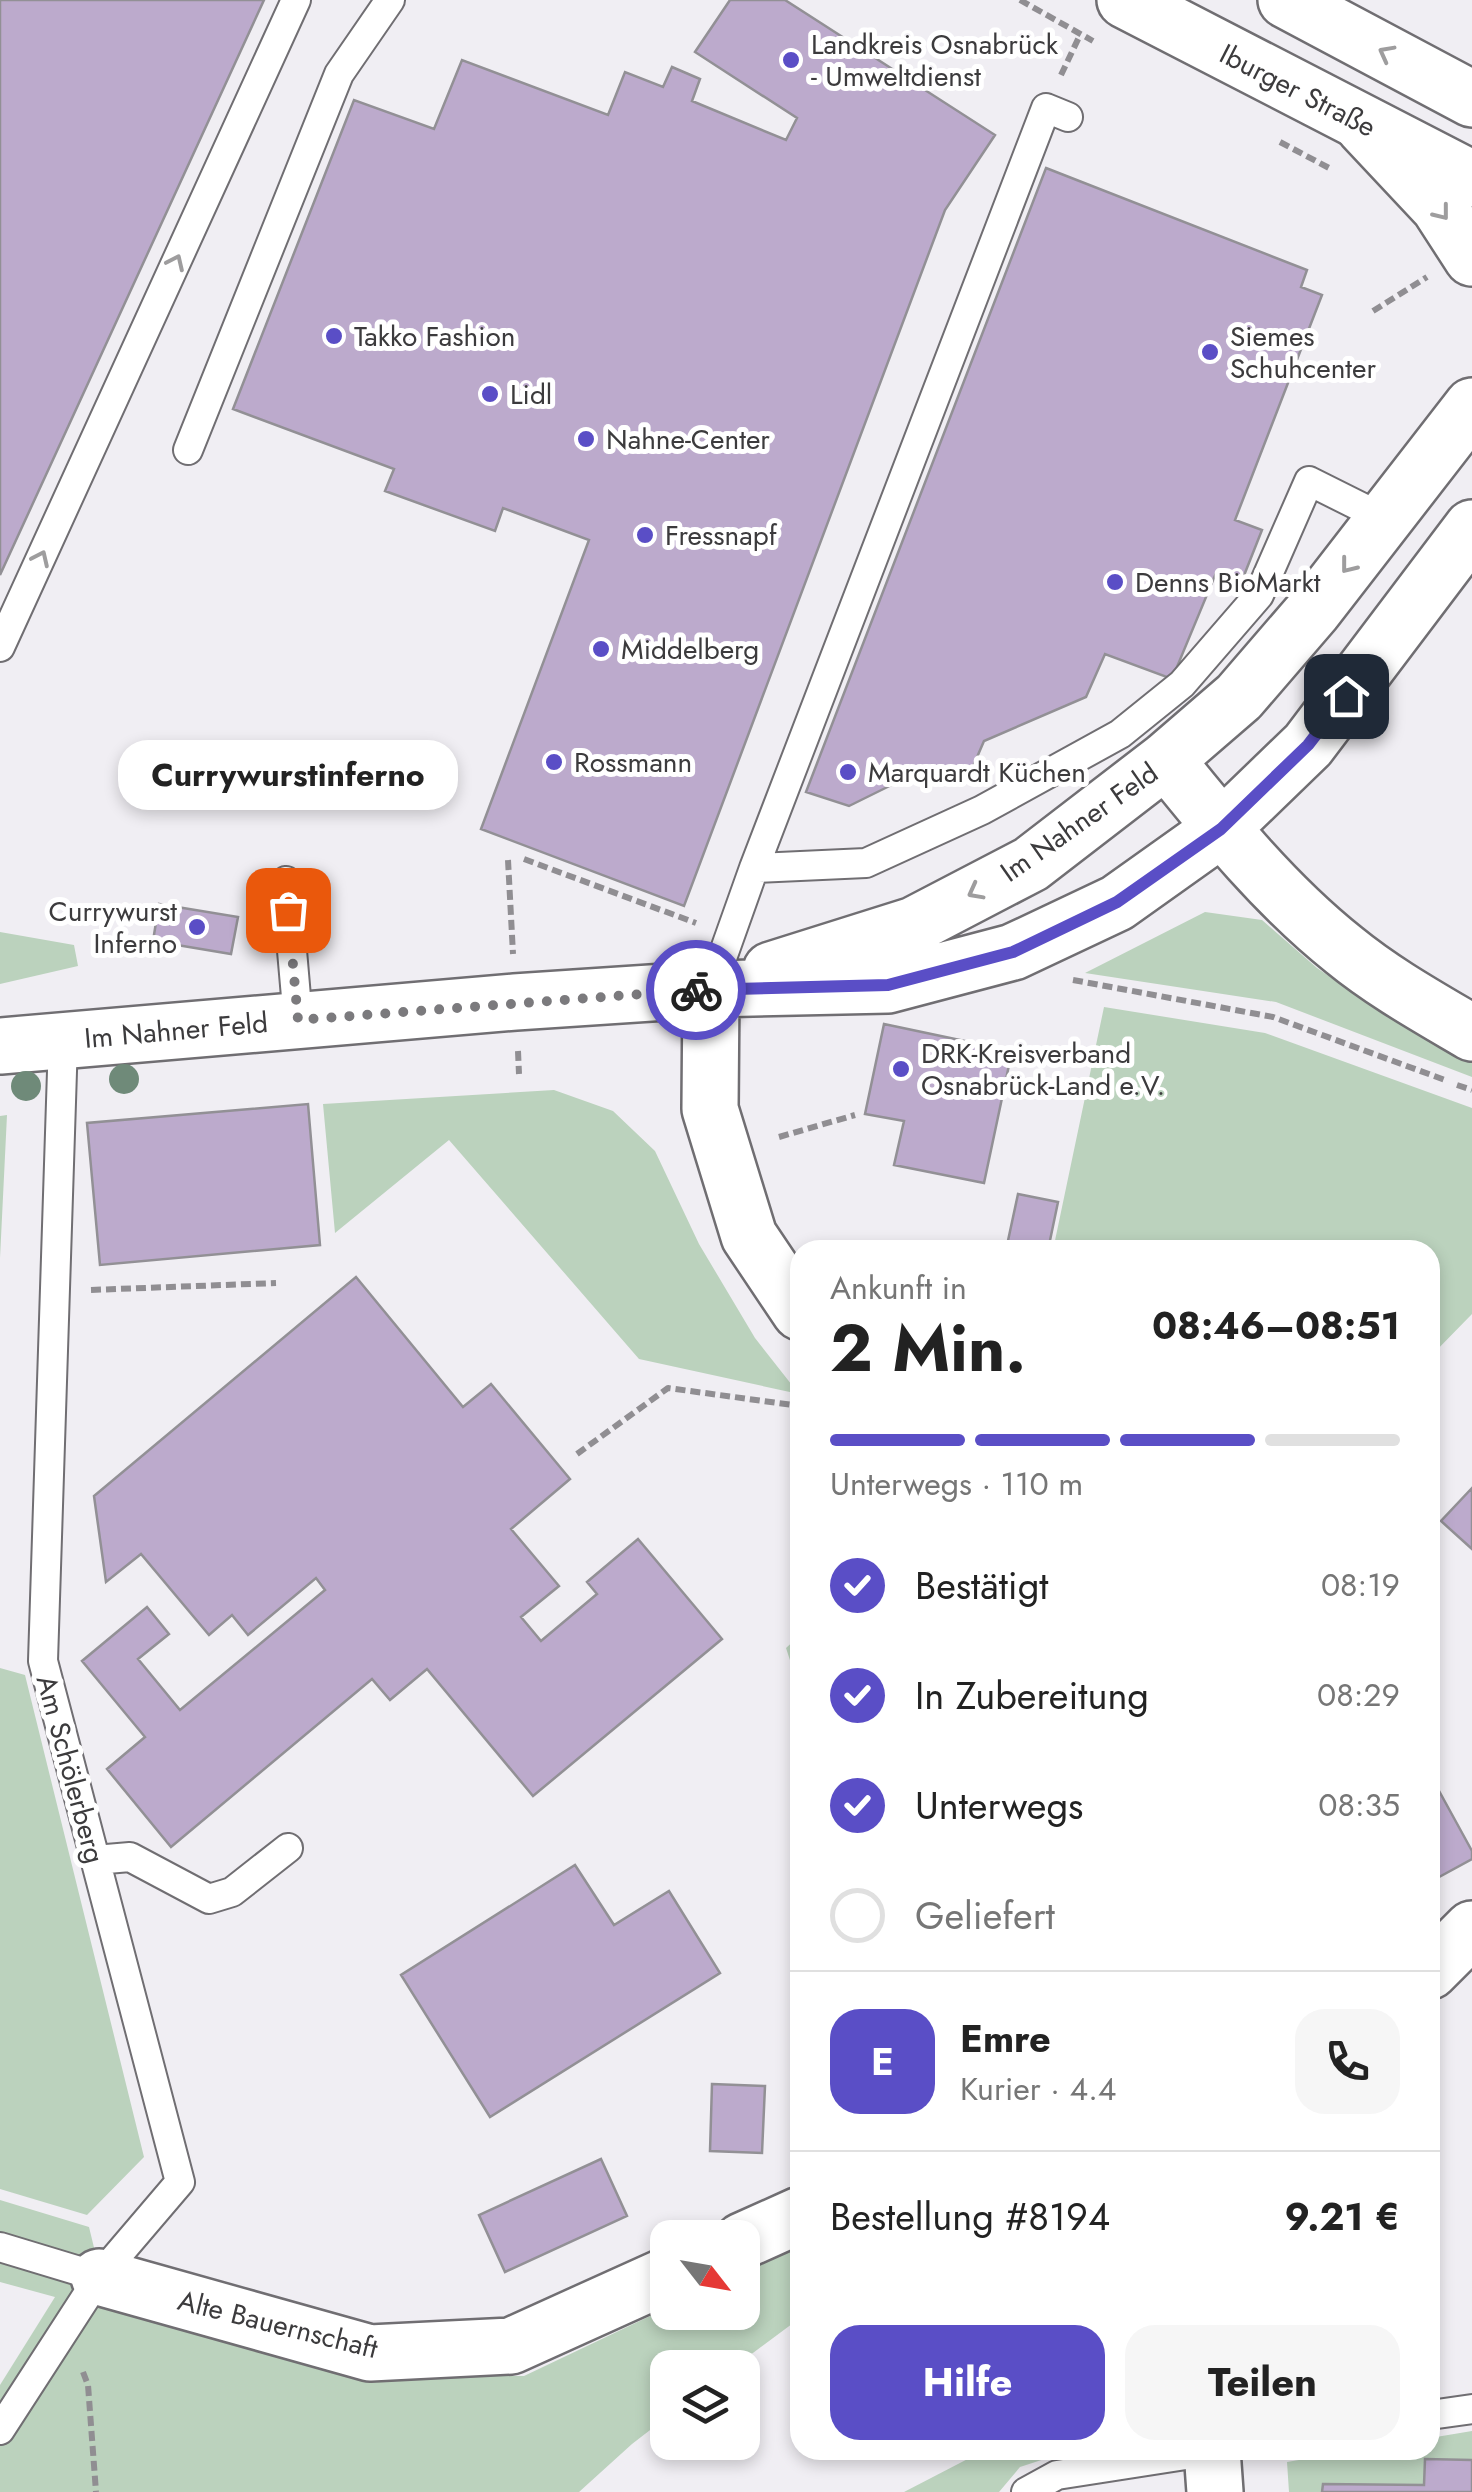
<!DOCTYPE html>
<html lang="de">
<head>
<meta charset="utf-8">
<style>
  :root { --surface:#fff; --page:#f6f6f6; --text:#222; --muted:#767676; --line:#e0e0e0; --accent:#5a4ec6 }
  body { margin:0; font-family:Jost,sans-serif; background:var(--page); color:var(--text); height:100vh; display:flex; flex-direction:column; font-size:38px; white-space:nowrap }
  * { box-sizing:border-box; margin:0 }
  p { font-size:32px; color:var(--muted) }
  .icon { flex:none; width:55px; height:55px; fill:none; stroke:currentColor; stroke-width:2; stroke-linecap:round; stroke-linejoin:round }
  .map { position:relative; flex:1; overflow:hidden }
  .panel { position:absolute; left:790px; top:1240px; width:650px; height:1220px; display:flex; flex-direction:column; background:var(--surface); border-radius:30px; box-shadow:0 5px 15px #0003 }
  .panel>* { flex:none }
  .needle { width:65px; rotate:121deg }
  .tools { position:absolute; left:650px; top:2220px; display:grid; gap:20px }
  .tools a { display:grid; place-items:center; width:110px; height:110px; border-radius:20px; background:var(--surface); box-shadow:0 5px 15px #0003; font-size:50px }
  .pin { position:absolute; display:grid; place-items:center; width:85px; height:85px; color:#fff; margin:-42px; border-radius:20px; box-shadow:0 5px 15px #0006 }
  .courier { position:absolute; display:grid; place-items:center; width:100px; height:100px; margin:-50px; border:8px solid #5a4ec6; border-radius:50%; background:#fff; color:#222; box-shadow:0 2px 12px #0007 }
  .bubble { position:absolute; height:70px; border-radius:30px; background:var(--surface); box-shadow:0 5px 15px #0003; font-size:32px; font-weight:700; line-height:70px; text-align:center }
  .overview em { font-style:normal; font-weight:700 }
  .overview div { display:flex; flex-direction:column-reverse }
  .overview { display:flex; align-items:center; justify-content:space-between; height:170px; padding:0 40px }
  h1 { font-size:65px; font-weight:700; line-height:75px }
  .bar { display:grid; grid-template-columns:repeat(4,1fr); gap:15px 10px; align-content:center; height:120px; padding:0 40px }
  .bar i { height:12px; border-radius:8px; background:var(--line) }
  .bar .active { background:var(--accent) }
  .bar p { grid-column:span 4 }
  .line { display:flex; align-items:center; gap:25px; padding:0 40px; border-top:2px solid var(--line) }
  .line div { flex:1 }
  .round { display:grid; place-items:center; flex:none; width:105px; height:105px; border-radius:30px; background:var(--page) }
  ol { padding:0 40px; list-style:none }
  li { display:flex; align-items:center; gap:30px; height:110px }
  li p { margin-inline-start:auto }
  li .icon { padding:10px; border-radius:50%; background:var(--accent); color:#fff; stroke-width:4 }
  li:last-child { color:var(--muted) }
  li i { width:55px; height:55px; border:5px solid var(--line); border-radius:50% }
  .cta { display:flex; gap:20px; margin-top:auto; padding:20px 40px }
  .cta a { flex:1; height:115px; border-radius:30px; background:var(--accent); color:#fff; font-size:40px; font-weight:700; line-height:115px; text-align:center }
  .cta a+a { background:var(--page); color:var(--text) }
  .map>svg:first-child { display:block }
  .green { fill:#bbd2bd }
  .building { fill:#bcaacc; stroke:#929095; stroke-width:2.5 }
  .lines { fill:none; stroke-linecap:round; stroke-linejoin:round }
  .lane-casing { stroke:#706e72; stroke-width:32 }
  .street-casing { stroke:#706e72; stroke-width:60 }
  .primary-casing { stroke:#706e72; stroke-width:60 }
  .path { stroke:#908e92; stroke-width:6; stroke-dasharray:10 5; stroke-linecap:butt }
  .lane { stroke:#fff; stroke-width:28 }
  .street { stroke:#fff; stroke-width:55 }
  .primary { stroke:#fff; stroke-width:55 }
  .tree { fill:#6f8a79 }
  .oneway { stroke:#9e9d9e }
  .done { stroke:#7b7a7d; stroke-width:10; stroke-dasharray:0 18 }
  .route { stroke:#5a4ec6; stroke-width:12 }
  .poi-dot { fill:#5a4ec6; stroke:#fff; stroke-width:4 }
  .labels { text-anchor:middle; stroke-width:10; stroke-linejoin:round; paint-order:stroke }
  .poi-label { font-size:28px; fill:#3c3b3d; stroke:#fff; text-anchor:start }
  .street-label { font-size:28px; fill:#3c3b3d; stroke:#fff }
</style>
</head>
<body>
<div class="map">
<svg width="1472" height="2492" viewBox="0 0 1472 2492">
  <rect width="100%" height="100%" fill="#f0eef3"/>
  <path class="green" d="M1205,912L1262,920L1317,968L1392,1019L1472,1062V1077L1276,1002L1085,973Z
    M0,932L74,945L78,966L0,984Z
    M1104,1007L1265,1033L1472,1108V1314L1430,1357V1250H1053Z
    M554,1090L613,1111L655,1151L699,1244L755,1338L799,1394L639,1359L449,1140L335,1233L323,1104Z
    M7,1115L0,1258V1116Z
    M800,1635V1691L786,1648Z
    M0,1668L25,1675L144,2157L87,2215L0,2189Z
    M0,2200L89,2227L108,2305L368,2376H524L667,2308L668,2312H742L743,2273L800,2246V2318L734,2367L668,2368L667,2417L632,2444L579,2492H0V2385L55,2297L0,2282Z
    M1472,2431V2492H1289L1287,2462L1358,2450H1430V2438Z
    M985,2450H1072L1020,2467L999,2492H904Z"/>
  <path class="building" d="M0,0H264L0,575Z
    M730,0H785L995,135L945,210L684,906L481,829L589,540L503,508L495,531L385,491L394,469L233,409L354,100L434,129L462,60L608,115L625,72L663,87L672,67L700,79L692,101L786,140L797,118L695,52Z
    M1046,168L1307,270L1301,287L1322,295L1235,520L1262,530L1241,583L1216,573L1172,679L1105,654L1086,697L984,741L968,778L932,765L849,806L806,792Z
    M159,904L238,917L231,954L153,941Z
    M884,1024L1012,1051L984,1183L894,1165L904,1121L865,1114Z
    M308,1104L320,1245L100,1265L87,1123Z
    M1018,1194L1058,1202L1048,1250H1006Z
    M356,1277L463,1407L491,1384L570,1479L511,1529L559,1586L521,1617L541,1641L597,1594L587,1582L638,1539L722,1639L533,1796L427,1669L390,1700L372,1679L171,1847L107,1769L145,1737L82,1661L147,1607L169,1634L138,1659L180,1710L325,1590L316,1578L248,1635L232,1615L209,1635L141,1554L106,1582L94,1496Z
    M1472,1488V1549L1441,1521Z
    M1438,1789L1472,1851V1859L1430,1882V1794Z
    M575,1865L614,1925L669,1891L720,1973L490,2117L401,1975Z
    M712,2084L765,2086L762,2153L710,2151Z
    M601,2159L627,2216L505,2272L479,2215Z
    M1425,2459L1472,2460V2492H1322L1323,2484L1424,2485Z"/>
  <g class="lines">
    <defs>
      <path id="lane" d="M188,450L339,74L390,0
        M0,647L296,0
        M754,868L866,863L982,810L1120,734L1182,684L1259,595L1309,481L1385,519
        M286,881L298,1020
        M711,989L754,868L1046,108L1068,117
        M95,1860L130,1857L209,1899L232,1892L288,1848
        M0,2247L99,2277
        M1430,2415L1472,2409
        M0,2430L99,2277L180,2182L43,1661L63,1040
        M1026,2492L1057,2475L1218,2450"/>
      <path id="street" d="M1364,127L1439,207L1472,258
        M1166,760C1220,827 1276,896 1344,950C1383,982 1428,1007 1472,1033
        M771,970L914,925L1031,864L1166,760L1239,697L1314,610L1472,406
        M711,989L710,1109L749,1236L800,1312
        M0,1046L515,1002L711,989L888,985L1013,952L1117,903L1221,829L1308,745L1472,528
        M1430,1971L1472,1929
        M742,2241L800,2215
        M99,2277L370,2353L511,2346L668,2275
        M1212,2450L1215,2492"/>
      <path id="primary" d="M1125,0L1472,179
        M1286,0L1472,99"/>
    </defs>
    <use href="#lane" class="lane-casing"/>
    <use href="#street" class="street-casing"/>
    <use href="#primary" class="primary-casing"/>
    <path class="path" d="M1020,0L1093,41
      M1061,75L1080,35
      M1280,142L1331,169
      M1373,311L1427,277
      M524,859L696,923
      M508,860L513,954
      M1073,980L1273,1017L1445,1080
      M518,1051L519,1074
      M1457,1085L1472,1090
      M779,1137L855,1115
      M91,1290L276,1283
      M577,1454L668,1388L800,1406
      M83,2372L88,2385L96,2492"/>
    <use href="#lane" class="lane"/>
    <use href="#street" class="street"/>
    <use href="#primary" class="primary"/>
  </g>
  <g class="tree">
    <circle cx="124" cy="1079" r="15"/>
    <circle cx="26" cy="1086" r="15"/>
  </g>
  <defs><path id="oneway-chevron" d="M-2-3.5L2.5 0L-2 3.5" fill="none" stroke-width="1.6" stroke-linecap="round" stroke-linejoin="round" transform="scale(2.5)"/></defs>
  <g class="oneway">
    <use href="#oneway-chevron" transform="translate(1386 53) rotate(-152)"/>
    <use href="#oneway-chevron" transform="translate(1442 213) rotate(52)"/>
    <use href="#oneway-chevron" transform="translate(176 262) rotate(-65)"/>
    <use href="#oneway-chevron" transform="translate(41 558) rotate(-65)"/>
    <use href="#oneway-chevron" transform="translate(1348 566) rotate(128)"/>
    <use href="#oneway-chevron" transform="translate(975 892) rotate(152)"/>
  </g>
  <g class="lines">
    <path class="done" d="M288,910L298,1020L696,990"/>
    <path class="route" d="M696,990L888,985L1013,952L1117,902L1221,829L1308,745L1346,696"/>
  </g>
  <g class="poi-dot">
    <circle cx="791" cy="60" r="10"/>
    <circle cx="334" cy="336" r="10"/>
    <circle cx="1210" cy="352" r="10"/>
    <circle cx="490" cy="394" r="10"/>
    <circle cx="586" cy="439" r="10"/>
    <circle cx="645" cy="535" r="10"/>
    <circle cx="1115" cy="582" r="10"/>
    <circle cx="601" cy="649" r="10"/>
    <circle cx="554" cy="762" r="10"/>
    <circle cx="848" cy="772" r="10"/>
    <circle cx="197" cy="927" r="10"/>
    <circle cx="901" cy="1069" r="10"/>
  </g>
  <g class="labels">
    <g class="poi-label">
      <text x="811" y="54">Landkreis Osnabrück<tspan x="811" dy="32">- Umweltdienst</tspan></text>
      <text x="354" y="346">Takko Fashion</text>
      <text x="1230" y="346">Siemes<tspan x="1230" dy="32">Schuhcenter</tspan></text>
      <text x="510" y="404">Lidl</text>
      <text x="606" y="449">Nahne-Center</text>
      <text x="665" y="545">Fressnapf</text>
      <text x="1135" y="592">Denns BioMarkt</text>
      <text x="621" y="659">Middelberg</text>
      <text x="574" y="772">Rossmann</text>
      <text x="868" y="782">Marquardt Küchen</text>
      <text x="177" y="921" text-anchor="end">Currywurst<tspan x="177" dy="32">Inferno</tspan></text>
      <text x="921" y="1063">DRK-Kreisverband<tspan x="921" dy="32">Osnabrück-Land e.V.</tspan></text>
    </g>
    <g class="street-label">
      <text transform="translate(1298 90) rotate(27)" y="10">Iburger Straße</text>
      <text transform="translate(1079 822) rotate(-35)" y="10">Im Nahner Feld</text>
      <text transform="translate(176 1030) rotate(-5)" y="10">Im Nahner Feld</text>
      <text transform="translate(71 1769) rotate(75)" y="10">Am Schölerberg</text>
      <text transform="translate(278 2324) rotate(14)" y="10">Alte Bauernschaft</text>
    </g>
  </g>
</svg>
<div class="tools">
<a><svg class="needle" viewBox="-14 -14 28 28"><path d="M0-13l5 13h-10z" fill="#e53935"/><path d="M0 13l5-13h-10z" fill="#767676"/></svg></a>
<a><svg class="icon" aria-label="layers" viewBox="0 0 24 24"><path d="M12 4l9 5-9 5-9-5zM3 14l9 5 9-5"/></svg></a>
</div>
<div class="pin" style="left:288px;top:910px;background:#ea580c"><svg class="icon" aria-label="bag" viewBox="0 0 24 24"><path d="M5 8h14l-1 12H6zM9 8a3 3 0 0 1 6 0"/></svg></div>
<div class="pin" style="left:1346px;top:696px;background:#1f2937"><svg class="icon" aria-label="home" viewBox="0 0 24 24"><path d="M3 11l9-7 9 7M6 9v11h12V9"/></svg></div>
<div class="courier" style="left:696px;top:990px"><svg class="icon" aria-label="bike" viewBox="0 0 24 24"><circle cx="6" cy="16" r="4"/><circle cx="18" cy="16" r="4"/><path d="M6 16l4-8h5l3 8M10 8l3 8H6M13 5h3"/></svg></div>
<div class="bubble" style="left:118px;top:740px;width:340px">Currywurstinferno</div>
<section class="panel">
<div class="overview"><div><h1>2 Min.</h1><p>Ankunft in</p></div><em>08:46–08:51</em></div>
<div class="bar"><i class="active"></i><i class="active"></i><i class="active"></i><i></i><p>Unterwegs · 110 m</p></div>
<ol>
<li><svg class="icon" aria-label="check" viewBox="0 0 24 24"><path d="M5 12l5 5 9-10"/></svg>Bestätigt<p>08:19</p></li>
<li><svg class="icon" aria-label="check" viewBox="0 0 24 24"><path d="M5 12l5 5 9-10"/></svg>In Zubereitung<p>08:29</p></li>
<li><svg class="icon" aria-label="check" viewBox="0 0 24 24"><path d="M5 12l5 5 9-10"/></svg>Unterwegs<p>08:35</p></li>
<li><i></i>Geliefert</li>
</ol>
<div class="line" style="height:180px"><b class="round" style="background:var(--accent);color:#fff">E</b><div><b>Emre</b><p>Kurier · 4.4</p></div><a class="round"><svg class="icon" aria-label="phone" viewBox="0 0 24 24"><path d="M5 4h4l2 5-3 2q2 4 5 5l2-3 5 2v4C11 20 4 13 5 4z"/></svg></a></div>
<div class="line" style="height:130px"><div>Bestellung #8194</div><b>9.21 €</b></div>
<div class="cta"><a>Hilfe</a><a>Teilen</a></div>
</section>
</div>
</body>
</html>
